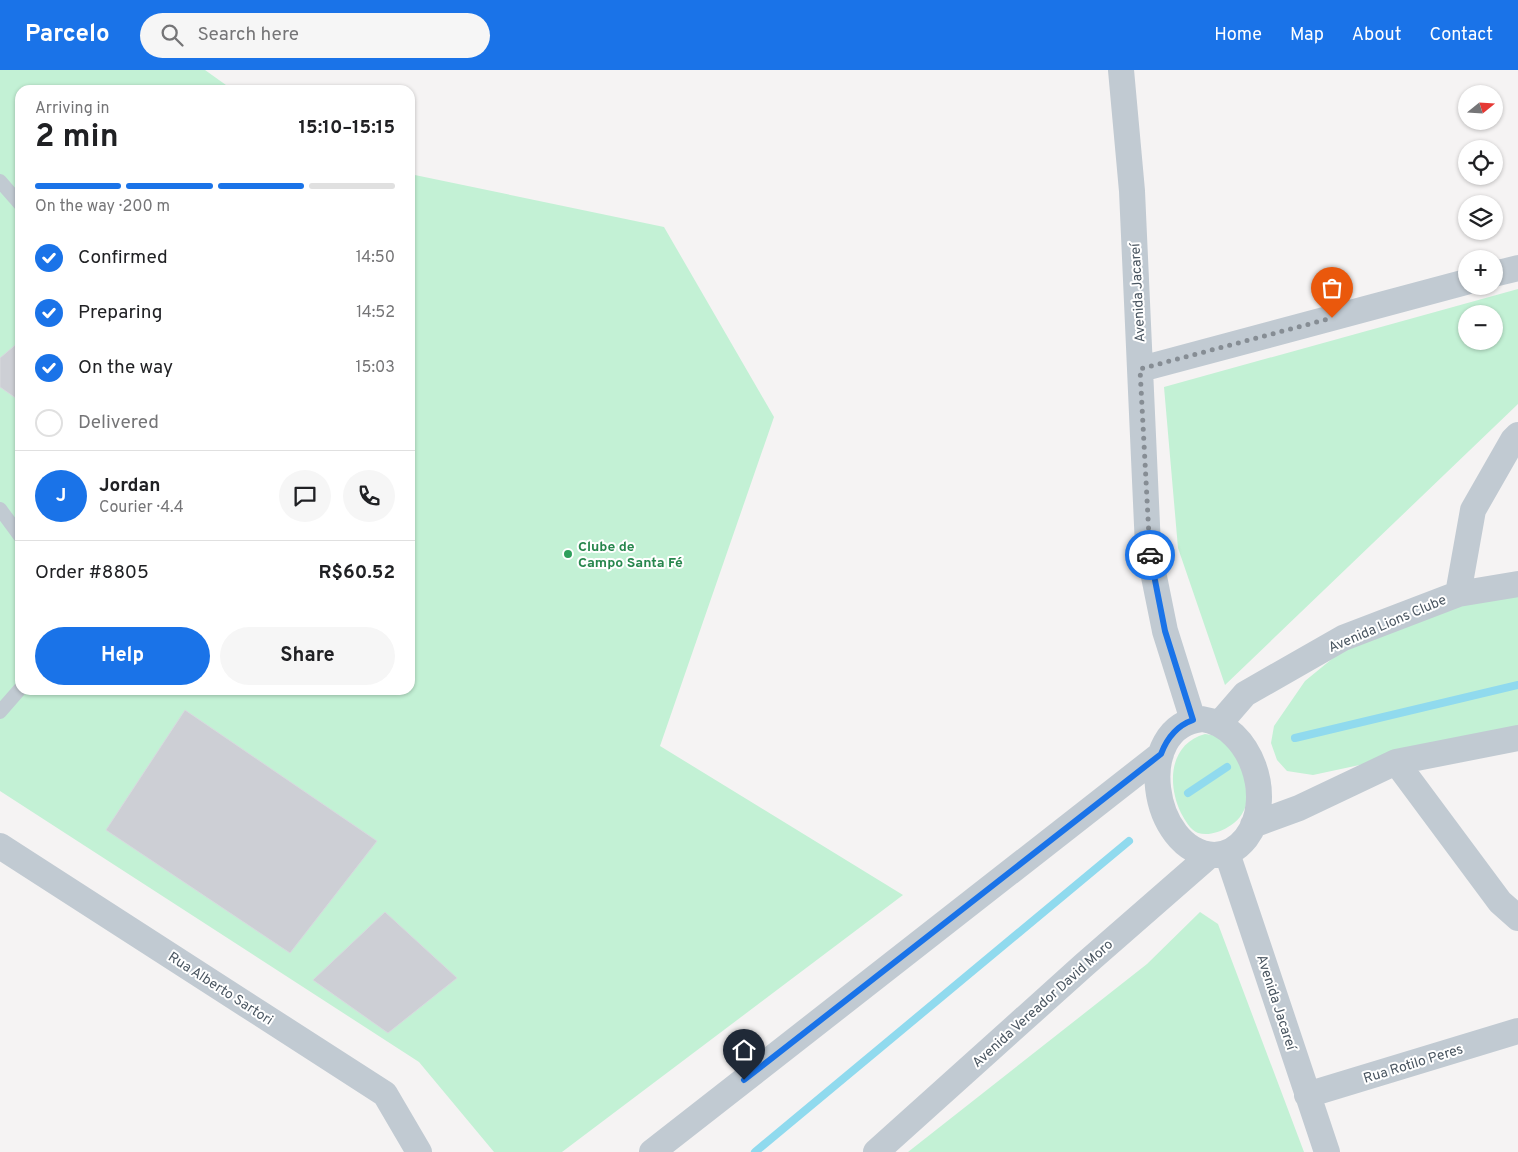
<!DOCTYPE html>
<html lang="en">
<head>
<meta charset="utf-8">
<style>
  :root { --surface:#fff; --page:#f6f6f6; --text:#202124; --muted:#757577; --line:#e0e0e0; --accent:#1a73e8 }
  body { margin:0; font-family:Overpass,sans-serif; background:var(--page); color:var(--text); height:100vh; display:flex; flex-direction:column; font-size:19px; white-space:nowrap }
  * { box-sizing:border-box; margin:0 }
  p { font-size:16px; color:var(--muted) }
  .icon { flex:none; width:28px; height:28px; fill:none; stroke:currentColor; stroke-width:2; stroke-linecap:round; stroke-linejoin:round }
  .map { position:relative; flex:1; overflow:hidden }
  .drawer { position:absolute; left:15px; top:15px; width:400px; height:610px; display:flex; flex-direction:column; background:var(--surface); border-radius:15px; box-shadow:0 1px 4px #0004 }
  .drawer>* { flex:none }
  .needle { width:32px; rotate:72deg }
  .fabs { position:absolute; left:1458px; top:15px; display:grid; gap:10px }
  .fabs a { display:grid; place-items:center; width:45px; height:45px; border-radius:50%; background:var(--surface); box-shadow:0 1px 4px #0004; font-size:25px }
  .pin { position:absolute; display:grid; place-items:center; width:42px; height:42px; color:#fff; margin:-51px -21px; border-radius:50% 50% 50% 0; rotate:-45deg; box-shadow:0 0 5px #0007 }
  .pin .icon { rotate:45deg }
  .courier { position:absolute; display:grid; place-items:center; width:50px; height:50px; margin:-25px; border:4px solid #1a73e8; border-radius:50%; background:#fff; color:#222; box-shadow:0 1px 6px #0007 }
  .summary em { font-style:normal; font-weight:700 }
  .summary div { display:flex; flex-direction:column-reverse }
  .summary { display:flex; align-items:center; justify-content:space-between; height:85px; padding:0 20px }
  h1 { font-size:32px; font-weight:700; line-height:38px }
  .bar { display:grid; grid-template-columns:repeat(4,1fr); gap:8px 5px; align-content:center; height:60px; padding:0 20px }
  .bar i { height:6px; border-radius:4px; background:var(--line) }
  .bar .active { background:var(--accent) }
  .bar p { grid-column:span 4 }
  .line { display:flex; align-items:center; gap:12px; padding:0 20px; border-top:1px solid var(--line) }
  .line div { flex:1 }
  .round { display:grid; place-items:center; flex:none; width:52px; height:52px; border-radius:26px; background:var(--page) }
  ol { padding:0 20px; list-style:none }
  li { display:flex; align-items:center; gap:15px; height:55px }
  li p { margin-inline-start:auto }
  li .icon { padding:5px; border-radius:50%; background:var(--accent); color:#fff; stroke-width:4 }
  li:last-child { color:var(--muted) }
  li i { width:28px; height:28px; border:2px solid var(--line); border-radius:50% }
  .cta { display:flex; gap:10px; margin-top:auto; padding:10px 20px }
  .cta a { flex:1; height:58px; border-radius:30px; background:var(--accent); color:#fff; font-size:20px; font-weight:700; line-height:58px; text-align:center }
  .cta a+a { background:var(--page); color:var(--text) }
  header { display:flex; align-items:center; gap:30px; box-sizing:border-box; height:70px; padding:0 25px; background:var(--accent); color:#fff }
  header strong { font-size:24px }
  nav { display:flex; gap:28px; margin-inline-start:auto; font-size:18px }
  .search { width:350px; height:45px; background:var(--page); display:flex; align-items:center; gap:12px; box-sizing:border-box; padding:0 18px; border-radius:28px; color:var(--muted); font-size:19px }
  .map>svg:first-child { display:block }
  .green { fill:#c3f1d5; fill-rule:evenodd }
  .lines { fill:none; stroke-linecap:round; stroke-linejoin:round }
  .stream { stroke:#90daee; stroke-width:8 }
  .building { fill:#cdcfd5; stroke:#d7d9de }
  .lane { stroke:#c1cad2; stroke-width:14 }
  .street { stroke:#c1cad2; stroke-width:26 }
  .done { stroke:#868d94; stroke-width:5; stroke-dasharray:0 9 }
  .route { stroke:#1a73e8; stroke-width:6 }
  .leisure-dot { fill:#2e9e5b; stroke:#fff; stroke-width:2 }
  .labels { text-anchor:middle; stroke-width:4; stroke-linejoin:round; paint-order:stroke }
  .street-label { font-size:14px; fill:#4a5661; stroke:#fff }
  .leisure-label { font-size:14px; font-weight:bold; fill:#27864d; stroke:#fff; text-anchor:start }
</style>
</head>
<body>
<header>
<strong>Parcelo</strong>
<div class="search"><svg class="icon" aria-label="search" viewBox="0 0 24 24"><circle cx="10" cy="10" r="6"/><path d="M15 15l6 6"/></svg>Search here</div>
<nav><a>Home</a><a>Map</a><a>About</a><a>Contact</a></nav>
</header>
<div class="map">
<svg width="1518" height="1082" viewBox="0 0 1518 1082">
  <rect width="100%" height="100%" fill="#f5f3f3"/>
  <path class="green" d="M0,0H205L233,20H20V620H410V104L664,157L774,347L660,676L903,825L562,1082H494L419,992L0,721Z
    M1518,219V334L1225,615L1178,478L1164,317ZM1466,244H1494V271H1466Z
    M1518,519V661L1313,705L1287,701L1277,690L1271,673L1274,656L1305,611L1349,575L1454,531Z
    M1205,664C1215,665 1224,668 1232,675C1242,684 1248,720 1246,734C1244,744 1237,752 1228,757C1220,762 1208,766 1198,763C1190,760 1185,750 1181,743C1167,714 1169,674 1205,664Z
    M1200,842L1218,854L1304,1082H908L1147,894Z"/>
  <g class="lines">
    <path class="stream" d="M1295,668L1518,615
      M1188,723L1227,697
      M755,1082L1129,771"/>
  </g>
  <path class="building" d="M20,271V331L0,317V288Z
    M185,640L377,771L290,883L106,760Z
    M385,842L457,908L388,963L313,910Z"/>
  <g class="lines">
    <path class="lane" d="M0,111L20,134
      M0,439L20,466
      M0,642L20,619"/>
    <path class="street" d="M1121,0L1132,121L1148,477L1165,561L1193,650
      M1494,204L1518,198
      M1141,299L1466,212
      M1458,524L1473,440L1513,370L1518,365
      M1202,649C1251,656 1276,729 1246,768C1238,778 1227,785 1214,785C1151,782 1132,656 1202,649Z
      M1219,654L1245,624L1343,568L1458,524L1518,514
      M1396,692L1500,832L1518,848
      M1253,755L1299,738L1396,692L1518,668
      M0,776L385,1024L419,1082
      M1227,783L1327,1082
      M1307,1025L1518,961
      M652,1082L1161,684
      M876,1082L1084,895L1210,785"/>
  </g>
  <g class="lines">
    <path class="done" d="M1150,485L1140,299L1332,248"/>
    <path class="route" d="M744,1010L1161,684C1167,668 1176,656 1193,650L1165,561L1150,485"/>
  </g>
  <circle class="leisure-dot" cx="568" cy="484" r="5"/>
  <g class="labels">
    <g class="street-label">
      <text transform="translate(1137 223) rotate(-93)" y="5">Avenida Jacareí</text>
      <text transform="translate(1387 553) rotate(-23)" y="5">Avenida Lions Clube</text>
      <text transform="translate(221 918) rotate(33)" y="5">Rua Alberto Sartori</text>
      <text transform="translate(1277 932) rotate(72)" y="5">Avenida Jacareí</text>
      <text transform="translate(1042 933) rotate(-42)" y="5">Avenida Vereador David Moro</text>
      <text transform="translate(1413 993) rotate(-17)" y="5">Rua Rotilo Peres</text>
    </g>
    <g class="leisure-label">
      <text x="578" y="481">Clube de<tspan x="578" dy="16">Campo Santa Fé</tspan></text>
    </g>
  </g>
</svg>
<div class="fabs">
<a><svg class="needle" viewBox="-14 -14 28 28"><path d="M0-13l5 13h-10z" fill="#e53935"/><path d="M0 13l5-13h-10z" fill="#757577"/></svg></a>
<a><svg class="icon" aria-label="locate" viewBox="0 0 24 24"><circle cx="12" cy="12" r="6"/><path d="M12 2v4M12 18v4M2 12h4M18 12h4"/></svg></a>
<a><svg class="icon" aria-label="layers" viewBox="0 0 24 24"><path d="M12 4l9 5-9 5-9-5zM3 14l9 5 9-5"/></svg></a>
<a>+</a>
<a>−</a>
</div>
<div class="pin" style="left:1332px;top:248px;background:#ea580c"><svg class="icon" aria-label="bag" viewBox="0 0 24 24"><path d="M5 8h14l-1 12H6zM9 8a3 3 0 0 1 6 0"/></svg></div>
<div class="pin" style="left:744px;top:1010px;background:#1f2937"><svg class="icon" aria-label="home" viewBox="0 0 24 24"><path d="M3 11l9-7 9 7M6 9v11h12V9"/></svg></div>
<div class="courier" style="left:1150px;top:485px"><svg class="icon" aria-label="car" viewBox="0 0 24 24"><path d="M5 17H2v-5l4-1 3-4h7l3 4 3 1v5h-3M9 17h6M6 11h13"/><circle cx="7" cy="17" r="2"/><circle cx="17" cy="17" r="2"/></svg></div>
<section class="drawer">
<div class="summary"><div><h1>2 min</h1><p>Arriving in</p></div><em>15:10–15:15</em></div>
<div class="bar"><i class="active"></i><i class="active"></i><i class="active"></i><i></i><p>On the way · 200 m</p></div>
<ol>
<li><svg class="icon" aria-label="check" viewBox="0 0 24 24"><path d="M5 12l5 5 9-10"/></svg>Confirmed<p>14:50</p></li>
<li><svg class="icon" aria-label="check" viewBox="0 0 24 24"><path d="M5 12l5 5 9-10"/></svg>Preparing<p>14:52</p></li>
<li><svg class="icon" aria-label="check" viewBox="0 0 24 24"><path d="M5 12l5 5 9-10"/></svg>On the way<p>15:03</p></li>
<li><i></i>Delivered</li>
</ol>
<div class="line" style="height:90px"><b class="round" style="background:var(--accent);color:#fff">J</b><div><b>Jordan</b><p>Courier · 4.4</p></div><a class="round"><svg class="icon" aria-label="chat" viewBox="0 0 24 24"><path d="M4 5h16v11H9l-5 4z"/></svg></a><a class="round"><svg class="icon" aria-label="phone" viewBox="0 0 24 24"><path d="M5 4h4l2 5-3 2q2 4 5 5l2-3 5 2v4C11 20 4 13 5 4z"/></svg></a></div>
<div class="line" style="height:65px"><div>Order #8805</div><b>R$60.52</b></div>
<div class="cta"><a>Help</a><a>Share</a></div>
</section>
</div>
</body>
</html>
